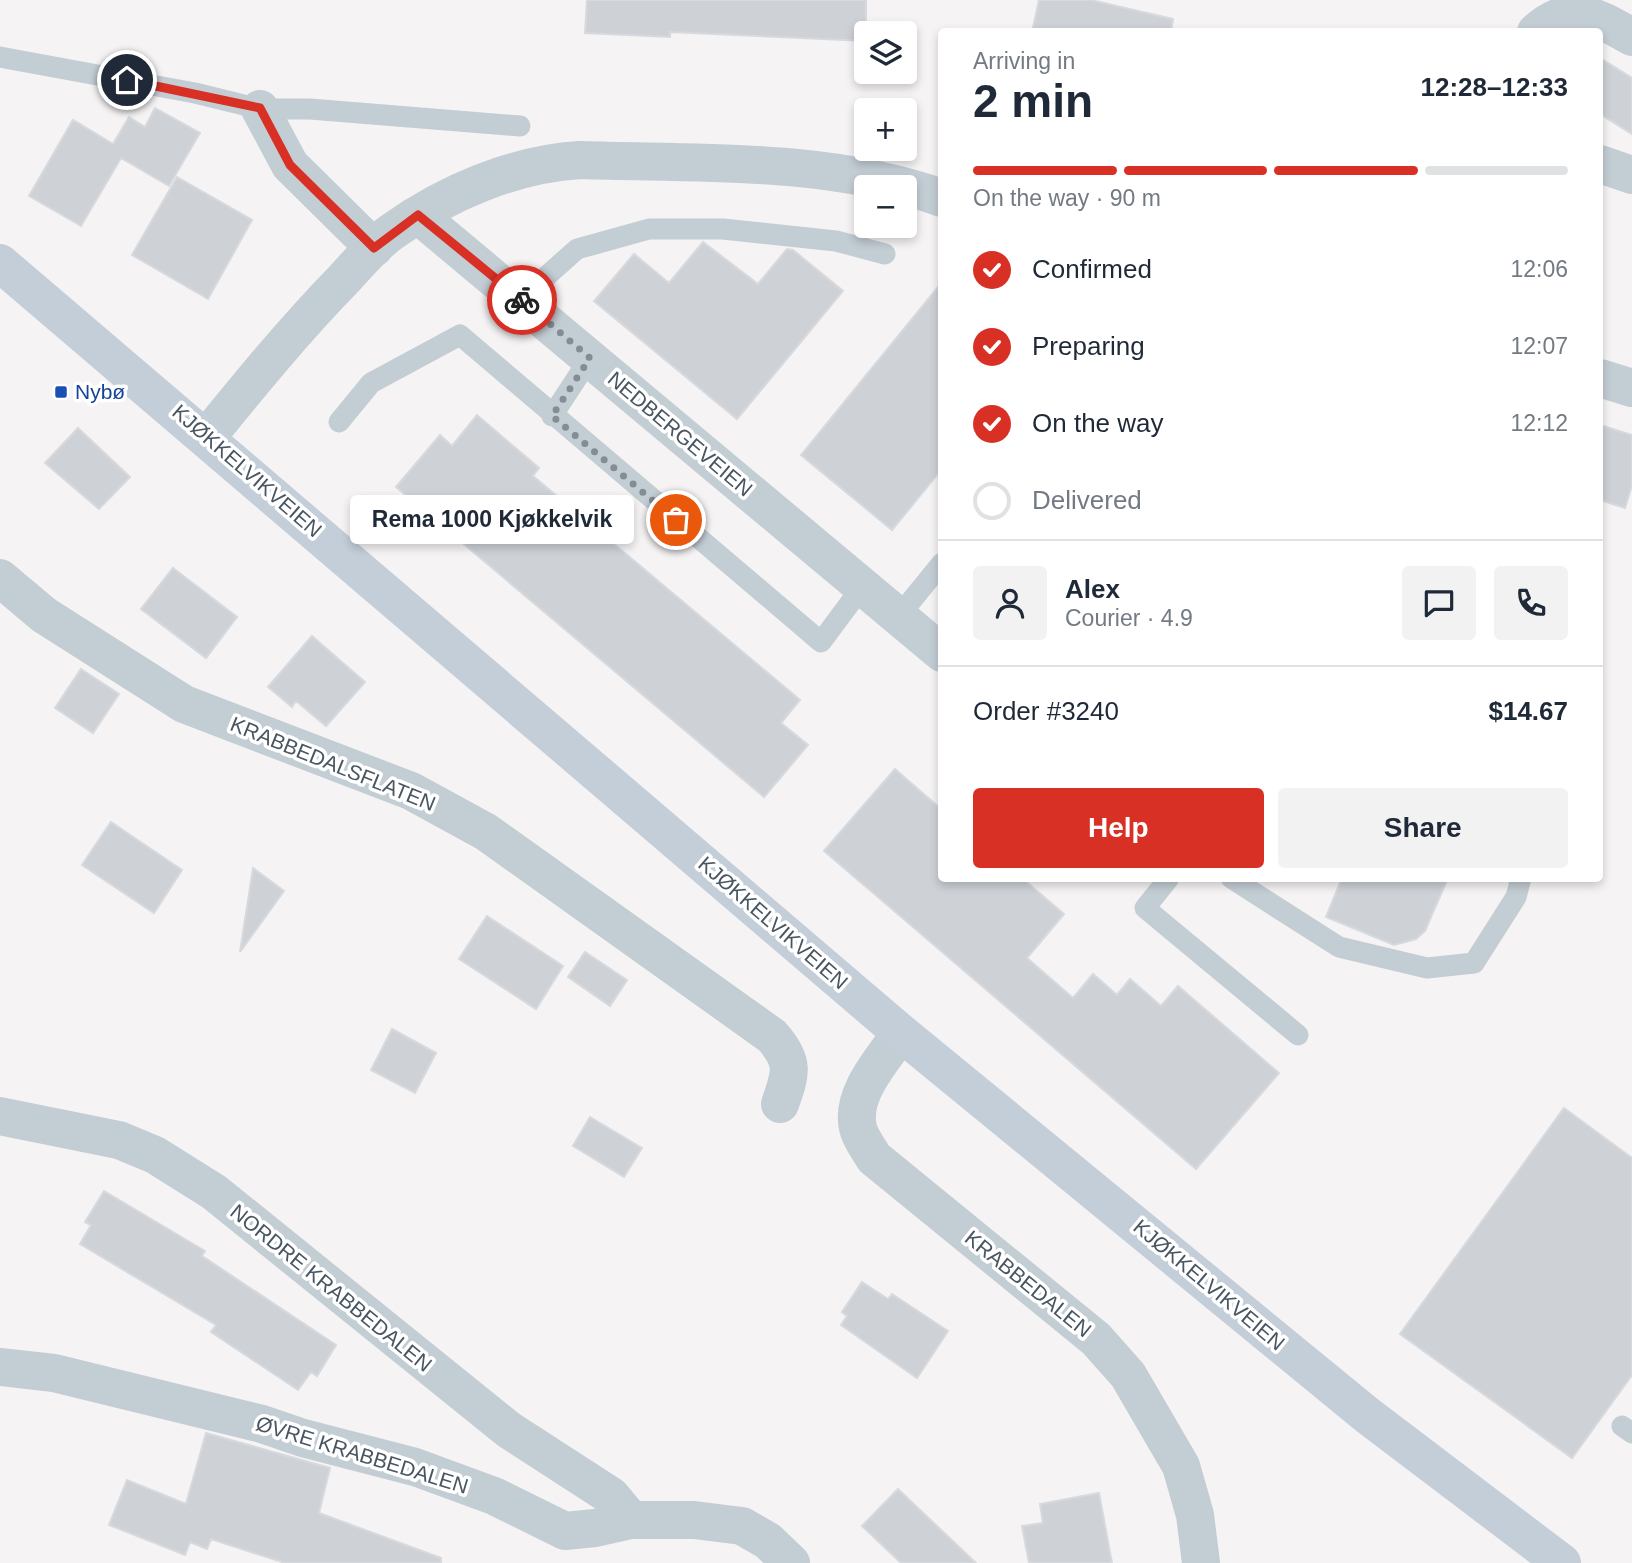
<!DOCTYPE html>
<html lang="en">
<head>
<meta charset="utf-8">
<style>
  :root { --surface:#fff; --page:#f2f2f3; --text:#1f2937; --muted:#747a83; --line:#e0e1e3; --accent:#d93025 }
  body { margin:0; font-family:Helvetica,sans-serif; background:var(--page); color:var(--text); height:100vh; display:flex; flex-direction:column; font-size:26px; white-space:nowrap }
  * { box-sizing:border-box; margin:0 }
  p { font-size:23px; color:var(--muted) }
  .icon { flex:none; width:38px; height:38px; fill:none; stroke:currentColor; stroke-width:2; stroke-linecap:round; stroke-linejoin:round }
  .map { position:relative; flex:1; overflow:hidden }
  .details { position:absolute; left:938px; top:28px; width:665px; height:854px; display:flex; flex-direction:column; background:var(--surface); border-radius:7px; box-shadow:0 4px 10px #0003 }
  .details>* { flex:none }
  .tools { position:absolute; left:854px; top:21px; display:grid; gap:14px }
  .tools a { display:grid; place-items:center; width:63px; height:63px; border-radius:7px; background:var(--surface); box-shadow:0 4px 10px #0003; font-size:35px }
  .pin { position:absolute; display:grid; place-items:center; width:60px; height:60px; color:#fff; margin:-30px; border:4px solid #fff; border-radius:50%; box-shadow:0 2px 7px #0007 }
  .courier { position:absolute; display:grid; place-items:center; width:70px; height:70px; margin:-35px; border:5px solid #d93025; border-radius:50%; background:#fff; color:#222; box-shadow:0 2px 9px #0007 }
  .bubble { position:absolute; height:49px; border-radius:7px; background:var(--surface); box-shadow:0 4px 10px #0003; font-size:23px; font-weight:600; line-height:49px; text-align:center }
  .summary em { font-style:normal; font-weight:600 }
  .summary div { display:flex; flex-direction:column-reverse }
  .summary { display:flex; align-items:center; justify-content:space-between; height:119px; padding:0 35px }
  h1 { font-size:46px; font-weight:600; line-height:52px }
  .bar { display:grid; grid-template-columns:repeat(4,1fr); gap:10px 7px; align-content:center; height:84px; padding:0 35px }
  .bar i { height:9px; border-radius:5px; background:var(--line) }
  .bar .active { background:var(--accent) }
  .bar p { grid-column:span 4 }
  .line { display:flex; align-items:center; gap:18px; padding:0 35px; border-top:2px solid var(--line) }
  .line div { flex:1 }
  .round { display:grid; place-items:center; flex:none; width:74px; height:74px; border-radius:7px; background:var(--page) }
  ol { padding:0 35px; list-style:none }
  li { display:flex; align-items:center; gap:21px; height:77px }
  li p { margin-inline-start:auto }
  li .icon { padding:7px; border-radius:50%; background:var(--accent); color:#fff; stroke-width:4 }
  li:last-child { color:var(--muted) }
  li i { width:38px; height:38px; border:4px solid var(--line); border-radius:50% }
  .button { display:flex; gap:14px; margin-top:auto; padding:14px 35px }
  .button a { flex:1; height:80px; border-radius:7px; background:var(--accent); color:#fff; font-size:28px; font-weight:600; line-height:80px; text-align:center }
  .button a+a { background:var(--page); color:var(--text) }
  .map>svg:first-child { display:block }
  .building { fill:#ced2d7; stroke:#d6d9de; stroke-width:2 }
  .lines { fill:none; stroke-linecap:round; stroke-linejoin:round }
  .lane { stroke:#c3cdd4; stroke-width:21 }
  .street { stroke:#c3cdd4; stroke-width:38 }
  .secondary { stroke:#c3ced9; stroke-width:38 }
  .done { stroke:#858d94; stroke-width:7; stroke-dasharray:0 12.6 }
  .route { stroke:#d93025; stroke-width:9 }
  .transit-dot { fill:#1a4fb4; stroke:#fff; stroke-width:2.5 }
  .labels { text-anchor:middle; stroke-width:7; stroke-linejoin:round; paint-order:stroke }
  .transit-label { font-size:21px; fill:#164399; stroke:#fff; text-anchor:start }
  .street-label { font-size:21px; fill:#495661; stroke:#fff }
</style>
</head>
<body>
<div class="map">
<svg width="1632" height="1563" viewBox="0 0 1632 1563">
  <rect width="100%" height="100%" fill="#f5f3f3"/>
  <path class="building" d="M587,0H866V41L670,32V37L585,33Z
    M1039,0H1091L1173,19L1171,32H1032Z
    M1600,58L1632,78V134L1600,114Z
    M155,108L200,133L169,186L121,158L81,226L29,196L73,120L113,144L129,117L145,127Z
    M177,177L252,220L208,299L132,255Z
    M703,242L758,284L787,249L793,250L843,291L737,419L594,301L634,254L669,283Z
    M942,282V469L892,530L801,455Z
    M477,415L539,468L533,476L800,700L781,723L808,745L764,797L396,487L440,435L452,446Z
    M1600,425L1632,435V485L1625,508L1600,500Z
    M78,428L130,477L99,509L45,463Z
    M173,568L237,617L206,658L141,609Z
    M312,636L365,682L326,726L296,701L292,707L268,687Z
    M81,669L119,694L93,733L55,708Z
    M895,769L942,810V878H1022L1064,914L1027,958L1073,998L1093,974L1117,995L1130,979L1161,1006L1178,986L1279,1073L1196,1169L824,851Z
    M111,822L182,870L154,913L82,865Z
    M253,868L284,891L240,952Z
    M1342,878H1448L1425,931L1416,939L1394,945L1326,917Z
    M487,916L563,966L536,1009L459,959Z
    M585,952L627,980L610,1006L568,977Z
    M392,1029L436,1053L415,1093L371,1070Z
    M1564,1108L1632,1158V1375L1572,1458L1400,1334Z
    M590,1117L642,1148L624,1177L573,1146Z
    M104,1191L205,1251L202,1256L336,1345L317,1376L311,1372L298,1390L211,1332L216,1325L80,1244L91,1225L85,1222Z
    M862,1282L888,1299L892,1294L948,1331L917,1378L841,1325L847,1316L842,1312Z
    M206,1433L330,1468L319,1513L441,1558V1563H285L211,1539L207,1549L190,1542L185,1555L109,1525L127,1480L186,1504Z
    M898,1489L976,1563H901L862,1526Z
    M1099,1493L1112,1563H1029L1022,1526L1043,1523L1040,1504Z"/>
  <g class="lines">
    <path class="lane" d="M0,57L195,93L260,109H310L520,126
      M521,299L577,249L649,229H723L836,241L885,254
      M552,416L590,358
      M339,422L371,383L460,335L821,642L862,587
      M898,617L942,563
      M1169,878L1145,908L1298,1035
      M1231,878L1339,947L1427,968L1474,963L1516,897L1521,878
      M1622,1426L1632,1433"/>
    <path class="street" d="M1536,32C1571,0 1597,17 1632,37
      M260,109L290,165L374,248
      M1600,164L1632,175
      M418,215L942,653
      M1600,378L1632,388
      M207,437C251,383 295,329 343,280C359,263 374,244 393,231C446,193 514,164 580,160C700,164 827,157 942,198
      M0,578L44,615L184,704L411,791L486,832L772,1036C795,1062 791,1073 780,1104
      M901,1033C883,1059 850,1094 858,1128C860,1138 869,1149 874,1158L1096,1339L1128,1375L1181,1466L1195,1515L1201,1563
      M0,1116L119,1140L155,1155L214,1192L509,1430L611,1496L631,1520
      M0,1367L54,1373L262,1424L303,1438L415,1467L494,1496L565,1531L595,1528L631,1520H694L742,1526L768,1541L791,1563"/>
    <path class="secondary" d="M0,263L901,1033L1367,1415L1562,1563"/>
  </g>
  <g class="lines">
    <path class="done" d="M522,300L590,358L552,416L676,520"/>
    <path class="route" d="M127,80L260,108L290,165L374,248L418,215L522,300"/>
  </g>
  <rect class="transit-dot" x="54" y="385" width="14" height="14" rx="3.5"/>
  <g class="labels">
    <g class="transit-label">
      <text x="75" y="399">Nybø</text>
    </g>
    <g class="street-label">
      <text transform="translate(680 434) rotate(40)" y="7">NEDBERGEVEIEN</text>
      <text transform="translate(247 471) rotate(41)" y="7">KJØKKELVIKVEIEN</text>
      <text transform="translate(333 764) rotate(22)" y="7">KRABBEDALSFLATEN</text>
      <text transform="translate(773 923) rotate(41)" y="7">KJØKKELVIKVEIEN</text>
      <text transform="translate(1028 1284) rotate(39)" y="7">KRABBEDALEN</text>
      <text transform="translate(1209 1285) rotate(40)" y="7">KJØKKELVIKVEIEN</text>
      <text transform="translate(331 1288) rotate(39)" y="7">NORDRE KRABBEDALEN</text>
      <text transform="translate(362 1455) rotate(17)" y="7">ØVRE KRABBEDALEN</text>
    </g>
  </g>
</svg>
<div class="tools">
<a><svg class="icon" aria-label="layers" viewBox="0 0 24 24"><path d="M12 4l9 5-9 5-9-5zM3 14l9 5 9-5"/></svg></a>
<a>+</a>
<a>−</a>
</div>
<div class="pin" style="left:676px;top:520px;background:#ea580c"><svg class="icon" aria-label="bag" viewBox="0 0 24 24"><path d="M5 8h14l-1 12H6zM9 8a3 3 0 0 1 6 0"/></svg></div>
<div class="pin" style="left:127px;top:80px;background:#1f2937"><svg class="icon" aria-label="home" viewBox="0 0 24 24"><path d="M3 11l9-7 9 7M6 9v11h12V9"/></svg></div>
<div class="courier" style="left:522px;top:300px"><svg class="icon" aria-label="bike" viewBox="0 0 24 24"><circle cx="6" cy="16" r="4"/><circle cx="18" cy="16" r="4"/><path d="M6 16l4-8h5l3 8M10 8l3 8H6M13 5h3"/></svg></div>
<div class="bubble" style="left:350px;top:495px;width:284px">Rema 1000 Kjøkkelvik</div>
<section class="details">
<div class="summary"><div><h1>2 min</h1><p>Arriving in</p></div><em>12:28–12:33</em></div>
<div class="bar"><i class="active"></i><i class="active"></i><i class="active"></i><i></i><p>On the way · 90 m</p></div>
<ol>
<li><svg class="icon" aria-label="check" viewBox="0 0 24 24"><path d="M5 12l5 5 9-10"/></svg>Confirmed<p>12:06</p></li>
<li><svg class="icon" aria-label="check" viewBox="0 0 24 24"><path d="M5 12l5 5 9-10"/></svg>Preparing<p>12:07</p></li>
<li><svg class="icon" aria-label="check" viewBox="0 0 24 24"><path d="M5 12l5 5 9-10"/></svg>On the way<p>12:12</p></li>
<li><i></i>Delivered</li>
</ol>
<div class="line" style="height:126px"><a class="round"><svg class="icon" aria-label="person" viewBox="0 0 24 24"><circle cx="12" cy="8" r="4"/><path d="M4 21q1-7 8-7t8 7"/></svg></a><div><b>Alex</b><p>Courier · 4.9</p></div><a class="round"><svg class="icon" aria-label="chat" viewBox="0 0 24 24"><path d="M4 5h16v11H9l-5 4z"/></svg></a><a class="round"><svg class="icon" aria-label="phone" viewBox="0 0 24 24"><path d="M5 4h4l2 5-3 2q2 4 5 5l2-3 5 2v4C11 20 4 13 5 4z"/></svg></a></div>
<div class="line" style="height:91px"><div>Order #3240</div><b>$14.67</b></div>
<div class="button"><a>Help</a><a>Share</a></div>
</section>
</div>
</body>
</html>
